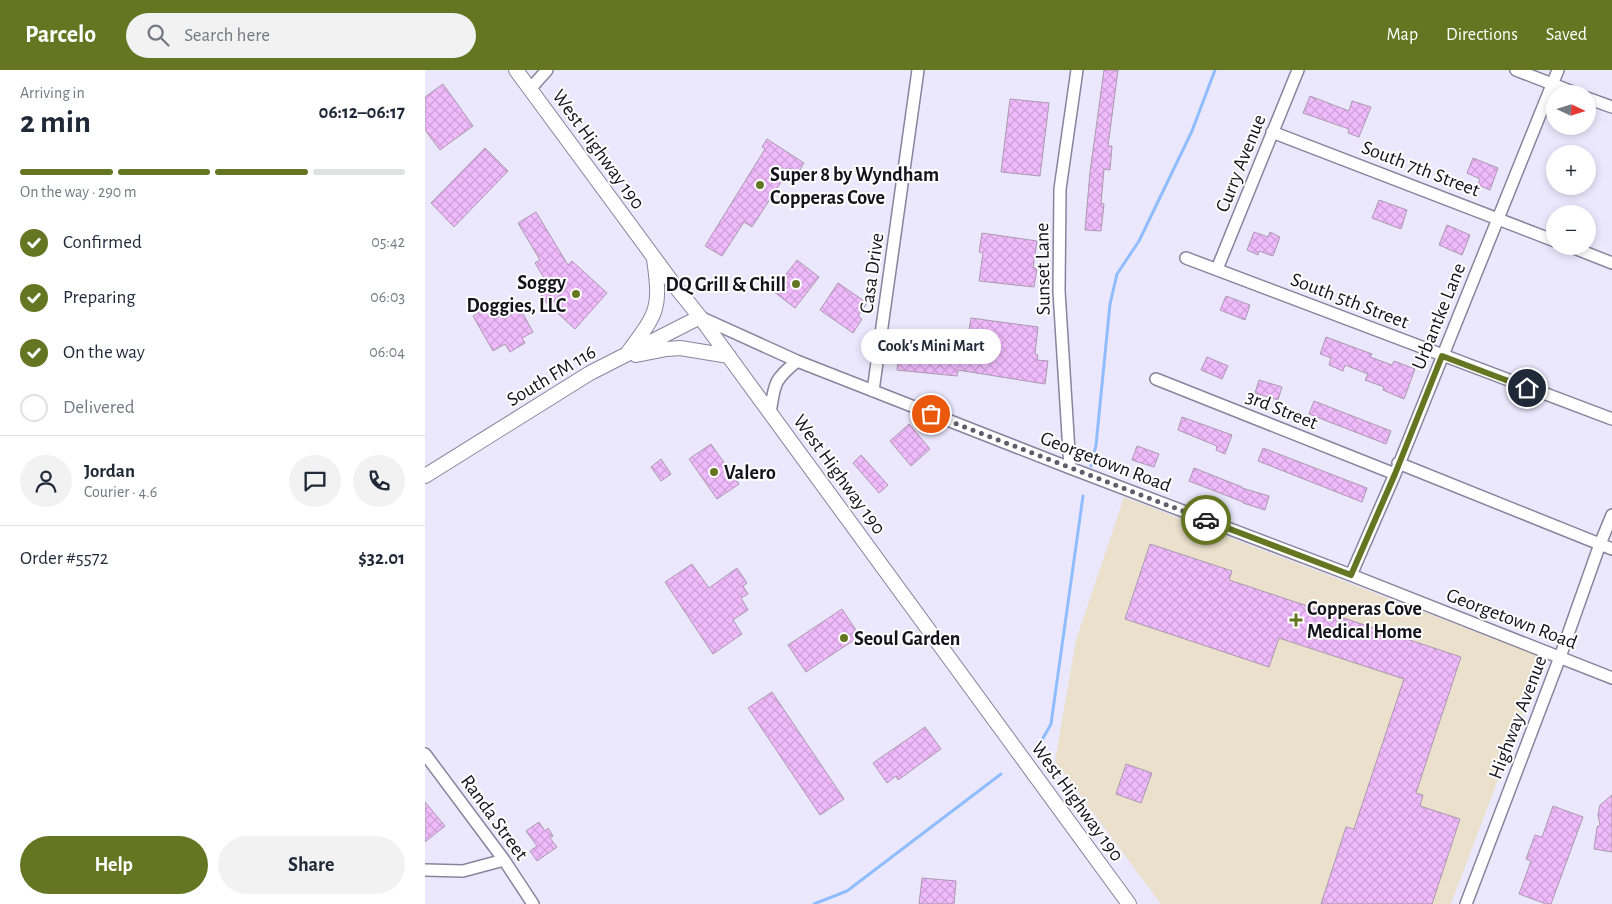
<!DOCTYPE html>
<html lang="en">
<head>
<meta charset="utf-8">
<style>
  :root { --surface:#fff; --page:#f2f2f3; --text:#1f2937; --muted:#747a83; --line:#e0e1e3; --accent:#667522 }
  body { margin:0; font-family:"Alegreya Sans",sans-serif; background:var(--page); color:var(--text); height:100vh; display:flex; flex-direction:column; font-size:19px; white-space:nowrap }
  * { box-sizing:border-box; margin:0 }
  p { font-size:16px; color:var(--muted) }
  .icon { flex:none; width:28px; height:28px; fill:none; stroke:currentColor; stroke-width:2; stroke-linecap:round; stroke-linejoin:round }
  .map { position:relative; flex:1; overflow:hidden }
  .drawer { display:flex; flex-direction:column; background:var(--surface); width:425px }
  .drawer>* { flex:none }
  .needle { width:32px; rotate:94deg }
  .controls { position:absolute; left:1121px; top:15px; display:grid; gap:10px }
  .controls a { display:grid; place-items:center; width:50px; height:50px; border-radius:50%; background:var(--surface); box-shadow:0 2px 8px #0003; font-size:25px }
  .pin { position:absolute; display:grid; place-items:center; width:42px; height:42px; color:#fff; margin:-21px; border:2px solid #fff; border-radius:50%; box-shadow:0 1px 5px #0007 }
  .courier { position:absolute; display:grid; place-items:center; width:50px; height:50px; margin:-25px; border:4px solid #667522; border-radius:50%; background:#fff; color:#222; box-shadow:0 1px 6px #0007 }
  .bubble { position:absolute; height:35px; border-radius:18px; background:var(--surface); box-shadow:0 2px 8px #0003; font-size:16px; font-weight:600; line-height:35px; text-align:center }
  .headline em { font-style:normal; font-weight:600 }
  .headline div { display:flex; flex-direction:column-reverse }
  .headline { display:flex; align-items:center; justify-content:space-between; height:85px; padding:0 20px }
  h1 { font-size:32px; font-weight:600; line-height:38px }
  .bar { display:grid; grid-template-columns:repeat(4,1fr); gap:8px 5px; align-content:center; height:60px; padding:0 20px }
  .bar i { height:6px; border-radius:4px; background:var(--line) }
  .bar .active { background:var(--accent) }
  .bar p { grid-column:span 4 }
  .line { display:flex; align-items:center; gap:12px; padding:0 20px; border-top:1px solid var(--line) }
  .line div { flex:1 }
  .round { display:grid; place-items:center; flex:none; width:52px; height:52px; border-radius:26px; background:var(--page) }
  ol { padding:0 20px; list-style:none }
  li { display:flex; align-items:center; gap:15px; height:55px }
  li p { margin-inline-start:auto }
  li .icon { padding:5px; border-radius:50%; background:var(--accent); color:#fff; stroke-width:4 }
  li:last-child { color:var(--muted) }
  li i { width:28px; height:28px; border:2px solid var(--line); border-radius:50% }
  .button { display:flex; gap:10px; margin-top:auto; padding:10px 20px }
  .button a { flex:1; height:58px; border-radius:30px; background:var(--accent); color:#fff; font-size:20px; font-weight:600; line-height:58px; text-align:center }
  .button a+a { background:var(--page); color:var(--text) }
  header { display:flex; align-items:center; gap:30px; box-sizing:border-box; height:70px; padding:0 25px; background:var(--accent); color:#fff }
  header strong { font-size:24px }
  nav { display:flex; gap:28px; margin-inline-start:auto; font-size:18px }
  .search { width:350px; height:45px; background:var(--page); display:flex; align-items:center; gap:12px; box-sizing:border-box; padding:0 18px; border-radius:28px; color:var(--muted); font-size:19px }
  main { display:flex; flex:1; min-height:0 }
  .map>svg:first-child { display:block }
  .commercial { fill:#eae0cb }
  .lines { fill:none; stroke-linecap:round; stroke-linejoin:round }
  .stream { stroke:#90bdfe; stroke-width:3 }
  .building { fill:url(#building-cross-hatch); stroke:#ab9aaf }
  .minor-casing { stroke:#89849d; stroke-width:14 }
  .major-casing { stroke:#89849d; stroke-width:16 }
  .minor { stroke:#fff; stroke-width:11 }
  .major { stroke:#fff; stroke-width:14 }
  .done { stroke:#5f5d6a; stroke-width:5; stroke-dasharray:0 9 }
  .route { stroke:#667522; stroke-width:6 }
  .poi-dot { fill:#667522; stroke:#fff; stroke-width:2 }
  .labels { text-anchor:middle; stroke-width:4; stroke-linejoin:round; paint-order:stroke }
  .street-label { font-size:20px; fill:#14121b; stroke:#fff }
  .poi-label { font-size:20px; font-weight:bold; fill:#14121b; stroke:#fff; text-anchor:start }
</style>
</head>
<body>
<header>
<strong>Parcelo</strong>
<div class="search"><svg class="icon" aria-label="search" viewBox="0 0 24 24"><circle cx="10" cy="10" r="6"/><path d="M15 15l6 6"/></svg>Search here</div>
<nav><a>Map</a><a>Directions</a><a>Saved</a></nav>
</header>
<main>
<section class="drawer">
<div class="headline"><div><h1>2 min</h1><p>Arriving in</p></div><em>06:12–06:17</em></div>
<div class="bar"><i class="active"></i><i class="active"></i><i class="active"></i><i></i><p>On the way · 290 m</p></div>
<ol>
<li><svg class="icon" aria-label="check" viewBox="0 0 24 24"><path d="M5 12l5 5 9-10"/></svg>Confirmed<p>05:42</p></li>
<li><svg class="icon" aria-label="check" viewBox="0 0 24 24"><path d="M5 12l5 5 9-10"/></svg>Preparing<p>06:03</p></li>
<li><svg class="icon" aria-label="check" viewBox="0 0 24 24"><path d="M5 12l5 5 9-10"/></svg>On the way<p>06:04</p></li>
<li><i></i>Delivered</li>
</ol>
<div class="line" style="height:90px"><a class="round"><svg class="icon" aria-label="person" viewBox="0 0 24 24"><circle cx="12" cy="8" r="4"/><path d="M4 21q1-7 8-7t8 7"/></svg></a><div><b>Jordan</b><p>Courier · 4.6</p></div><a class="round"><svg class="icon" aria-label="chat" viewBox="0 0 24 24"><path d="M4 5h16v11H9l-5 4z"/></svg></a><a class="round"><svg class="icon" aria-label="phone" viewBox="0 0 24 24"><path d="M5 4h4l2 5-3 2q2 4 5 5l2-3 5 2v4C11 20 4 13 5 4z"/></svg></a></div>
<div class="line" style="height:65px"><div>Order #5572</div><b>$32.01</b></div>
<div class="button"><a>Help</a><a>Share</a></div>
</section>
<div class="map">
<svg width="1187" height="834" viewBox="0 0 1187 834">
  <defs>
    <pattern id="building-cross-hatch" width="8" height="8" patternUnits="userSpaceOnUse" patternTransform="scale(1.25)"><rect width="8" height="8" fill="#f0bbfc"/><path d="M0 0l8 8M0 8l8-8" fill="none" stroke="#cda0d7"/></pattern>
  </defs>
  <rect width="100%" height="100%" fill="#ebe8fd"/>
  <path class="commercial" d="M699,427L1119,588L1026,834H736L630,691L651,570Z"/>
  <g class="lines">
    <path class="stream" d="M666,396L671,375L685,234L692,204L714,171L767,61L790,0
      M613,677L626,654L658,426
      M389,834L422,821L576,704"/>
  </g>
  <path class="building" d="M679,0H693L683,76H687L685,100L679,99L676,133L679,134L676,161L660,160L665,102Z
    M18,14L48,56L15,80L0,60V27Z
    M885,26L924,41L927,31L946,37L934,67L923,63L924,59L878,43Z
    M585,29L624,33L615,106L576,102Z
    M342,69L379,93L373,103L365,98L327,157L319,152L297,186L280,176L340,79L337,77Z
    M60,78L83,101L29,157L6,133Z
    M1048,88L1073,98L1065,120L1053,115L1055,109L1042,103Z
    M954,130L982,140L976,159L947,148Z
    M111,142L143,195L147,191L182,223L150,259L115,227L124,216L110,193L115,190L93,153Z
    M1022,155L1045,165L1037,185L1014,175Z
    M829,162L843,167L845,162L855,167L848,186L834,181L833,185L822,180Z
    M557,163L612,171L608,198H612L609,217L554,211L558,183L554,182Z
    M372,190L394,207L370,238L348,221Z
    M413,213L442,233L433,246L437,249L428,263L395,240Z
    M801,226L825,235L820,250L795,240Z
    M92,233L108,262L97,268L100,273L85,282L80,274L68,281L48,246L62,237L68,247Z
    M546,248L613,257L610,284L613,285L612,290L623,291L620,314L533,300L532,306L472,300L475,272L541,279Z
    M901,267L947,284L945,287L967,295L969,291L990,299L979,329L958,320L959,317L940,310L943,304L920,295L918,301L904,295L906,288L895,284Z
    M782,287L803,296L797,309L776,300Z
    M834,310L857,317L853,330L830,323Z
    M889,331L966,361L961,374L884,344Z
    M757,347L807,365L800,384L791,380L792,376L753,360Z
    M484,354L505,379L486,396L465,371Z
    M286,374L314,414L292,429L264,389Z
    M712,376L734,384L729,397L707,390Z
    M838,378L942,418L937,432L833,391Z
    M436,385L463,415L454,423L428,393Z
    M236,389L246,404L236,411L226,397Z
    M769,398L817,417V418L844,426L840,440L818,433V432L764,411Z
    M725,474L807,501L804,510L1036,587L991,723L998,725L995,736L1035,749L1007,834H896L921,757L929,759L979,609L854,568L844,597L700,549Z
    M267,494L284,518L312,498L322,513L318,516L323,524L316,528L323,540L308,550L317,564L288,584L240,512Z
    M417,539L435,566L381,602L363,575Z
    M347,622L419,729L395,745L323,638Z
    M500,657L516,679L473,710L471,706L462,713L448,693Z
    M701,694L727,703L716,733L691,724Z
    M1187,725V782L1169,779L1172,757L1175,755L1173,745L1175,735Z
    M0,732L20,756L0,772Z
    M1128,736L1158,747L1126,834H1121L1094,824L1106,791L1101,789L1110,765L1117,767Z
    M114,752L120,761L123,758L128,766L125,768L132,777L112,791L105,781L112,776L101,761Z
    M497,808L531,811L529,834H494Z"/>
  <g class="lines">
    <defs>
      <path id="minor" d="M1091,0L1153,24
        M105,19L122,0
        M1162,28L1187,37
        M847,62L1130,171
        M1144,176L1187,193
        M761,188L1187,349
        M792,199L873,0
        M275,247L372,291L645,398L926,505L1187,608
        M731,309L970,404
        M448,321L493,0
        M345,343C350,313 348,311 372,291
        M973,393L1187,479
        M645,398L634,221L635,119L652,0
        M926,505L970,404L1133,0
        M0,684L79,790L108,834
        M0,800L38,801L79,790
        M1041,834L1135,587L1175,474L1187,445"/>
      <path id="major" d="M91,0L250,216L275,247L704,834
        M204,281C233,242 236,238 229,189
        M211,285L242,279L255,278L304,286
        M0,406L165,303L275,247"/>
    </defs>
    <use href="#minor" class="minor-casing"/>
    <use href="#major" class="major-casing"/>
    <use href="#minor" class="minor"/>
    <use href="#major" class="major"/>
  </g>
  <g class="lines">
    <path class="done" d="M506,344L781,450"/>
    <path class="route" d="M781,450L926,505L970,404L1017,286L1102,318"/>
  </g>
  <g class="poi-dot">
    <circle cx="335" cy="115" r="5"/>
    <circle cx="371" cy="214" r="5"/>
    <circle cx="151" cy="224" r="5"/>
    <circle cx="289" cy="402" r="5"/>
    <path d="M868.5 542.5h5v5h5v5h-5v5h-5v-5h-5v-5h5z"/>
    <circle cx="419" cy="568" r="5"/>
  </g>
  <g class="labels">
    <g class="street-label">
      <text transform="translate(174 79) rotate(54)" y="7">West Highway 190</text>
      <text transform="translate(815 93) rotate(-68)" y="7">Curry Avenue</text>
      <text transform="translate(996 98) rotate(21)" y="7">South 7th Street</text>
      <text transform="translate(617 199) rotate(-91)" y="7">Sunset Lane</text>
      <text transform="translate(446 203) rotate(-82)" y="7">Casa Drive</text>
      <text transform="translate(925 230) rotate(21)" y="7">South 5th Street</text>
      <text transform="translate(1013 246) rotate(-68)" y="7">Urbantke Lane</text>
      <text transform="translate(126 305) rotate(-31)" y="7">South FM 116</text>
      <text transform="translate(857 339) rotate(22)" y="7">3rd Street</text>
      <text transform="translate(681 391) rotate(21)" y="7">Georgetown Road</text>
      <text transform="translate(415 404) rotate(54)" y="7">West Highway 190</text>
      <text transform="translate(1087 548) rotate(21)" y="7">Georgetown Road</text>
      <text transform="translate(1092 647) rotate(-69)" y="7">Highway Avenue</text>
      <text transform="translate(653 731) rotate(54)" y="7">West Highway 190</text>
      <text transform="translate(70 747) rotate(54)" y="7">Randa Street</text>
    </g>
    <g class="poi-label">
      <text x="345" y="111">Super 8 by Wyndham<tspan x="345" dy="23">Copperas Cove</tspan></text>
      <text x="141" y="219" text-anchor="end">Soggy<tspan x="141" dy="23">Doggies, LLC</tspan></text>
      <text x="361" y="221" text-anchor="end">DQ Grill &amp; Chill</text>
      <text x="299" y="409">Valero</text>
      <text x="882" y="545">Copperas Cove<tspan x="882" dy="23">Medical Home</tspan></text>
      <text x="429" y="575">Seoul Garden</text>
    </g>
  </g>
</svg>
<div class="controls">
<a><svg class="needle" viewBox="-14 -14 28 28"><path d="M0-13l5 13h-10z" fill="#e53935"/><path d="M0 13l5-13h-10z" fill="#747a83"/></svg></a>
<a>+</a>
<a>−</a>
</div>
<div class="pin" style="left:506px;top:344px;background:#ea580c"><svg class="icon" aria-label="bag" viewBox="0 0 24 24"><path d="M5 8h14l-1 12H6zM9 8a3 3 0 0 1 6 0"/></svg></div>
<div class="pin" style="left:1102px;top:318px;background:#1f2937"><svg class="icon" aria-label="home" viewBox="0 0 24 24"><path d="M3 11l9-7 9 7M6 9v11h12V9"/></svg></div>
<div class="courier" style="left:781px;top:450px"><svg class="icon" aria-label="car" viewBox="0 0 24 24"><path d="M5 17H2v-5l4-1 3-4h7l3 4 3 1v5h-3M9 17h6M6 11h13"/><circle cx="7" cy="17" r="2"/><circle cx="17" cy="17" r="2"/></svg></div>
<div class="bubble" style="left:436px;top:259px;width:140px">Cook's Mini Mart</div>
</div>
</main>
</body>
</html>
